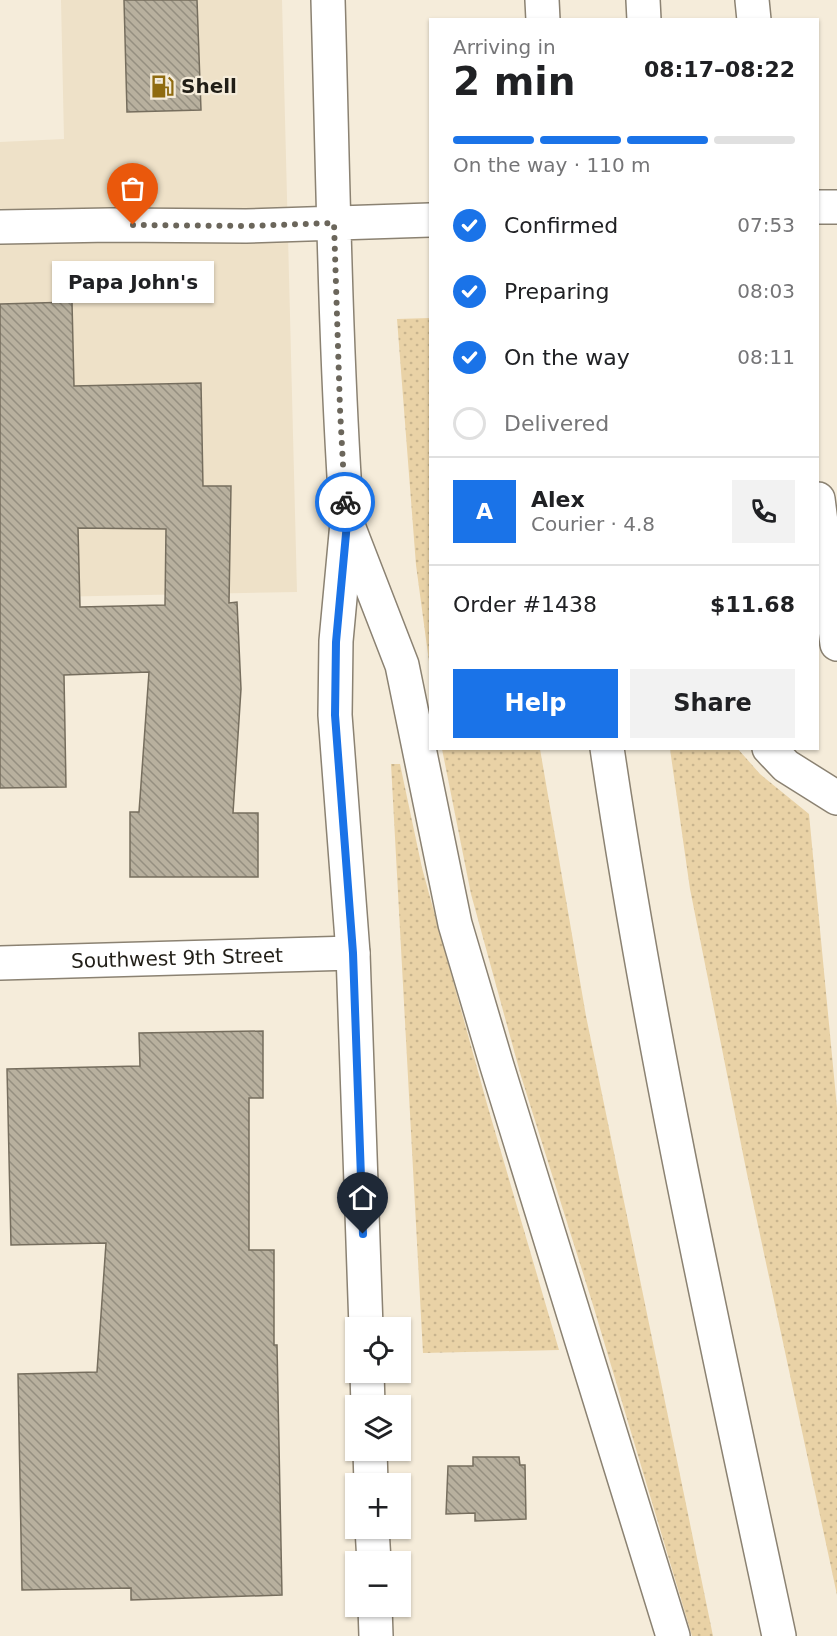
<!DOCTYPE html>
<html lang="en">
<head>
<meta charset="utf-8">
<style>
  :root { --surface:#fff; --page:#f2f2f2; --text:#202124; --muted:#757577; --line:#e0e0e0; --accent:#1a73e8 }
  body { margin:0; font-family:"DejaVu Sans",sans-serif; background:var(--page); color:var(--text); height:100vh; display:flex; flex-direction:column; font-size:22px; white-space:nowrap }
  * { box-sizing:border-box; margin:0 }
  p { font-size:20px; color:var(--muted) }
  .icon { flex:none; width:33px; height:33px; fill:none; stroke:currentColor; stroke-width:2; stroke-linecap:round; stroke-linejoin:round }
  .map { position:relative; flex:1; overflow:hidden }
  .sheet { position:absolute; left:429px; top:18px; width:390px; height:732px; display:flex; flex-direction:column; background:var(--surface); border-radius:0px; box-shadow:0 2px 4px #0004 }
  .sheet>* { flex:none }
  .buttons { position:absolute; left:345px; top:1317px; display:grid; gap:12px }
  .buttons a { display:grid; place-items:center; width:66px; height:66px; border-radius:0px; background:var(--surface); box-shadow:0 2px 4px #0004; font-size:30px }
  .pin { position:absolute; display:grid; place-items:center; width:51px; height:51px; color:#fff; margin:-62px -26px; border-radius:50% 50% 50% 0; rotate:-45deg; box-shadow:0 0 6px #0007 }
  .pin .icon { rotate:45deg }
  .courier { position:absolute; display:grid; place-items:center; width:60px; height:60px; margin:-30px; border:4px solid #1a73e8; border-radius:50%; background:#fff; color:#222; box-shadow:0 2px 8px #0007 }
  .bubble { position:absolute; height:42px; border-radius:0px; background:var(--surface); box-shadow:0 2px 4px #0004; font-size:20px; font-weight:600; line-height:42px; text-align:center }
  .headline em { font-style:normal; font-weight:600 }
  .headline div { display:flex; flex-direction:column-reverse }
  .headline { display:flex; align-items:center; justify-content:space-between; height:102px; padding:0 24px }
  h1 { font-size:39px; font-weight:600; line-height:45px }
  .bar { display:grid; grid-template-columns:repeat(4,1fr); gap:9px 6px; align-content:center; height:72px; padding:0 24px }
  .bar i { height:8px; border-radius:4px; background:var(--line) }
  .bar .selected { background:var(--accent) }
  .bar p { grid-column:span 4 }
  .line { display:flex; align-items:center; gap:15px; padding:0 24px; border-top:2px solid var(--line) }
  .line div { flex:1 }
  .round { display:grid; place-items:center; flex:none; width:63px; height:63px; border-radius:0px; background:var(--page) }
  ol { padding:0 24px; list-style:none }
  li { display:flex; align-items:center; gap:18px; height:66px }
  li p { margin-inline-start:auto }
  li .icon { padding:6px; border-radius:50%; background:var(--accent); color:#fff; stroke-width:4 }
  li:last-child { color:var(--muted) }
  li i { width:33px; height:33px; border:3px solid var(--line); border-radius:50% }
  .primary-button { display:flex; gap:12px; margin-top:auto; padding:12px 24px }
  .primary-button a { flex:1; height:69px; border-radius:0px; background:var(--accent); color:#fff; font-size:24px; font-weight:600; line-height:69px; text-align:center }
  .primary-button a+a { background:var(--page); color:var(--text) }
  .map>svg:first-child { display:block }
  .built { fill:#eee1c8 }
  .green { fill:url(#green-dots) }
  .building { fill:url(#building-back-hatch); stroke:#766e5e; stroke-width:1.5; fill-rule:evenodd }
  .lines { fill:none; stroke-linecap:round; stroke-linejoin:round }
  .minor-casing { stroke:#8b8272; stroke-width:36 }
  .primary-casing { stroke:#8b8272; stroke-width:36 }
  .motorway-casing { stroke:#8b8272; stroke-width:36 }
  .minor { stroke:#fff; stroke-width:33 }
  .primary { stroke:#fff; stroke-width:33 }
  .motorway { stroke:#fff; stroke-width:33 }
  .done { stroke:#6b665b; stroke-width:6; stroke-dasharray:0 10.8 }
  .route { stroke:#1a73e8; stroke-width:8 }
  .labels { text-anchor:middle; stroke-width:4.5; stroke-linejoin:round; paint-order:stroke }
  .poi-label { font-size:20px; font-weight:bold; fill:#211e17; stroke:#f5ecda; text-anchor:start }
  .street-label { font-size:20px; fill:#211e17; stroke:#f5ecda }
</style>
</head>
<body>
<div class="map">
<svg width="837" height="1636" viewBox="0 0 837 1636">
  <defs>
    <pattern id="green-dots" width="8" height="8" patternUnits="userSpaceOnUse" patternTransform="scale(1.5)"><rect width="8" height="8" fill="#e9d2a6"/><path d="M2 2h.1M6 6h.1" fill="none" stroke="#c8b48e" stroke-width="1.8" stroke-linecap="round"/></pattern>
    <pattern id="building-back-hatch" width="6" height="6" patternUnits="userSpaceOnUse" patternTransform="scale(1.5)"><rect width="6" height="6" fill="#b8b09e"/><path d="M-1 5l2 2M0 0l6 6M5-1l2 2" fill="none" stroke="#958f80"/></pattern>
  </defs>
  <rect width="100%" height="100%" fill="#f5ecda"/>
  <path class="built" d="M61,0H282L297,592L0,598V142L64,139Z"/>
  <path class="green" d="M430,318V669L416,565L397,319Z
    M442,749H540L586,1016L713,1636H692L593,1305L521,1076L471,894Z
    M670,749H738L760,774L809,814L837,1108V1595L747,1174L690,889Z
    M391,764H400L422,868L487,1104L559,1350L423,1353Z"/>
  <path class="building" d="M124,0H197L201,110L127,112Z
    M72,302L74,386L201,383L203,486H231L229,603L237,602L241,689L233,813H258V877H130V812H139L149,672L64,675L66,787L0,788V304ZM78,528L166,529L165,605L80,607Z
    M263,1031V1098H249V1250H274V1345H277L282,1595L131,1600V1588L22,1590L18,1374L97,1372L106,1243L11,1245L7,1069L140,1066L139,1033Z
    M473,1457H519L520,1465H525L526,1519L475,1521V1513L446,1514L448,1466H473Z"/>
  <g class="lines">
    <defs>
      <g id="minor">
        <path d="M347,523L336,641L335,715L353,953L366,1328"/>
        <path id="s1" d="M0,963L353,953"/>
        <path d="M367,1372L368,1406"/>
        <path d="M370,1450L371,1484"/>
        <path d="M372,1528L374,1562"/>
        <path d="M375,1606L376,1636"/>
      </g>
      <path id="primary" d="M328,0C333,174 335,349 347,523
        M818,207H837
        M0,227L111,225L246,226L430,220"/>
      <path id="motorway" d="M542,0L543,20
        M643,0L644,20
        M752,0L754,20
        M818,499L837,644
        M347,523L402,665L455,924L497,1066L673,1636
        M607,748C651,1047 716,1341 779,1636
        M769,748L786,766L837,798"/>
    </defs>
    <use href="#minor" class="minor-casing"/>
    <use href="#primary" class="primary-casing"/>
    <use href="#motorway" class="motorway-casing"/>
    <use href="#minor" class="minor"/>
    <use href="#primary" class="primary"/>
    <use href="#motorway" class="motorway"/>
  </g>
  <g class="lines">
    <path class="done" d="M133,225L246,226L334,223L340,409L345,502"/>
    <path class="route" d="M345,502L347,523L336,642L335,715L353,953L363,1234"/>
  </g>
  <defs>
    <symbol id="fuel-bare" viewBox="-9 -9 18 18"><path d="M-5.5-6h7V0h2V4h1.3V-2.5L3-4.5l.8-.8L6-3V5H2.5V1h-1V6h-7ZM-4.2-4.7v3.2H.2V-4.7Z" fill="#8f6b10" stroke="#f5ecda" stroke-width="2.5" paint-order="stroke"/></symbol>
  </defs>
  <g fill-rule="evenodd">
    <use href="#fuel-bare" x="146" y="70" width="33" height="33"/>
  </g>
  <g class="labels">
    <g class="poi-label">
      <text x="181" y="93">Shell</text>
    </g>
    <g class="street-label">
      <text dy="7" stroke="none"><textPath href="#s1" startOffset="177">Southwest 9th Street</textPath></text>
    </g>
  </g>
</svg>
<div class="buttons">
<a><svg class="icon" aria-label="locate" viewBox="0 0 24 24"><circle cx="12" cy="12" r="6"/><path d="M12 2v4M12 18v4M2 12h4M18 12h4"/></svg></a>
<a><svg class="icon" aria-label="layers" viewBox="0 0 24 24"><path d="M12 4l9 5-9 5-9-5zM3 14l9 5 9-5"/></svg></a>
<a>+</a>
<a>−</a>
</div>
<div class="pin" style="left:133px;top:225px;background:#ea580c"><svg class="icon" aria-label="bag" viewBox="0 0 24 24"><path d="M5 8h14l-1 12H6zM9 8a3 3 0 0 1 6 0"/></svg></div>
<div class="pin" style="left:363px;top:1234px;background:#1f2937"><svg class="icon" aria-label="home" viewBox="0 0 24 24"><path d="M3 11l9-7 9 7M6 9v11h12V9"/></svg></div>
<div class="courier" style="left:345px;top:502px"><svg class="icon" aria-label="bike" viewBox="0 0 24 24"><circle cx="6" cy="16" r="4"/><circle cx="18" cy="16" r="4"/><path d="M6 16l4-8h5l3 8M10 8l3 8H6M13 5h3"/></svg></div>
<div class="bubble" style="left:52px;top:261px;width:162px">Papa John's</div>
<section class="sheet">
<div class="headline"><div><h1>2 min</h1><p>Arriving in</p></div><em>08:17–08:22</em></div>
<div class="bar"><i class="selected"></i><i class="selected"></i><i class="selected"></i><i></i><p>On the way · 110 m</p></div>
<ol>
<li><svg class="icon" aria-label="check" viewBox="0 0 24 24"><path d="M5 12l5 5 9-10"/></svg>Confirmed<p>07:53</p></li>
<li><svg class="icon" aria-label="check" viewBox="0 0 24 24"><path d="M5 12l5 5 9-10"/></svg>Preparing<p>08:03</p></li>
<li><svg class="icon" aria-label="check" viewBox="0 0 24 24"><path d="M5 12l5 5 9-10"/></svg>On the way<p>08:11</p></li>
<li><i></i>Delivered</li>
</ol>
<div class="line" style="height:108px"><b class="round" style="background:var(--accent);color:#fff">A</b><div><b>Alex</b><p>Courier · 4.8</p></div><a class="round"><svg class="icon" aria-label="phone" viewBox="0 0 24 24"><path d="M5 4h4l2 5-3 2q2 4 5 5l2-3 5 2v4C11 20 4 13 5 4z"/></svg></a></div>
<div class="line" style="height:78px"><div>Order #1438</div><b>$11.68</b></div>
<div class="primary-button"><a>Help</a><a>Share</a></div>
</section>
</div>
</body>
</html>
